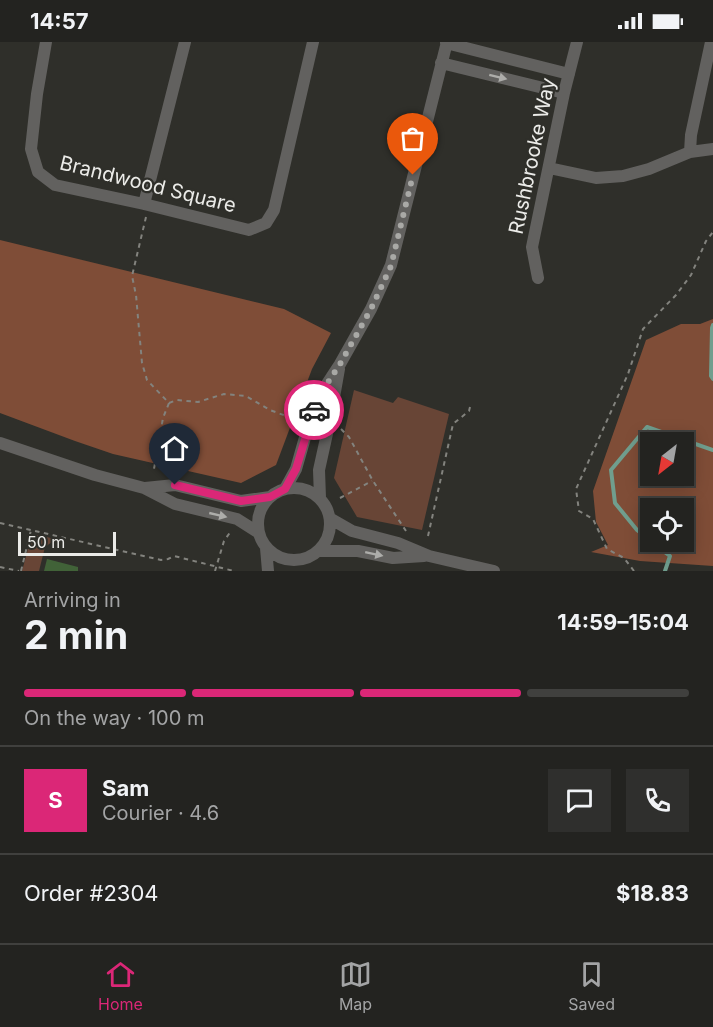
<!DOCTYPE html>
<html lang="en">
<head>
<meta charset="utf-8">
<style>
  :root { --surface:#232320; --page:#2f2f2d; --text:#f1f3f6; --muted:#a3a4a5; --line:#40403e; --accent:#db2777 }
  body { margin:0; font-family:Inter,sans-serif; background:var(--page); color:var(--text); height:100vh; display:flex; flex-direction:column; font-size:22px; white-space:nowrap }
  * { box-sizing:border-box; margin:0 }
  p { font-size:20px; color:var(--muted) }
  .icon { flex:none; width:33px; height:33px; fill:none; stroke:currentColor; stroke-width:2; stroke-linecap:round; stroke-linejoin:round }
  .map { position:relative; height:529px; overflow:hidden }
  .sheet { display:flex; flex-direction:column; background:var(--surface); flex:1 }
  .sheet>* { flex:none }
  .needle { width:39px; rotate:211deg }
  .fabs { position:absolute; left:640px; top:390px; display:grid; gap:12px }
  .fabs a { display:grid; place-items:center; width:54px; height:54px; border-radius:0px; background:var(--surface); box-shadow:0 3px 15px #0003,0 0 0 2px var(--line); font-size:30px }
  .scale { position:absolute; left:18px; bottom:15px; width:98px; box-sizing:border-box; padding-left:6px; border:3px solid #ebebe8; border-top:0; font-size:16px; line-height:21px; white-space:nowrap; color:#ebebe8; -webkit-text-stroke:4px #2f2f2a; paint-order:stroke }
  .pin { position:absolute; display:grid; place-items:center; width:51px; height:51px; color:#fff; margin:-62px -26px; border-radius:50% 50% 50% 0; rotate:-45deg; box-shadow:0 0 6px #0007 }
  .pin .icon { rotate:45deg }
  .courier { position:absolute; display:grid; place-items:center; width:60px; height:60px; margin:-30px; border:4px solid #db2777; border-radius:50%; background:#fff; color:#222; box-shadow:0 2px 8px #0007 }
  .summary em { font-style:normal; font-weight:700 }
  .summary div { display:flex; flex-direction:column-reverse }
  .summary { display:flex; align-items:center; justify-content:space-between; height:102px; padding:0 24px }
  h1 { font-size:39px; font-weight:700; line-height:45px }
  .bar { display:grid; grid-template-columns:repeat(4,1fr); gap:9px 6px; align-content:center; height:72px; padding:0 24px }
  .bar i { height:8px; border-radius:4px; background:var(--line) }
  .bar .selected { background:var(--accent) }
  .bar p { grid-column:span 4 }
  .line { display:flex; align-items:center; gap:15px; padding:0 24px; border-top:2px solid var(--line) }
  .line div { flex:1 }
  .round { display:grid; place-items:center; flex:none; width:63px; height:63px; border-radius:0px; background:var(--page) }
  .status { display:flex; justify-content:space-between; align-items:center; height:42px; padding:0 30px; background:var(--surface); direction:ltr }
  .status svg { height:16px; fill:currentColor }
  .dock { display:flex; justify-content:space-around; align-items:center; height:84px; border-top:2px solid var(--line); background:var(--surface); font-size:16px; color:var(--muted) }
  .dock a { display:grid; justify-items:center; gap:3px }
  .dock .selected { color:var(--accent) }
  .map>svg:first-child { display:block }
  .green { fill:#684536 }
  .forest { fill:#7f4d37; fill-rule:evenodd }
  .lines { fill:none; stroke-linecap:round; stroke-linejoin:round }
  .stream { stroke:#709e8e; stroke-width:4 }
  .building { fill:#416238 }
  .path { stroke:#83837e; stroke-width:2; stroke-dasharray:4.5 4.5; stroke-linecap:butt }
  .minor { stroke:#62615f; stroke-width:12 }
  .oneway { fill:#adadaa }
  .done { stroke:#a9a9a6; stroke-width:6; stroke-dasharray:0 10.8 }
  .route { stroke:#db2777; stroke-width:8 }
  .labels { text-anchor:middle; stroke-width:4.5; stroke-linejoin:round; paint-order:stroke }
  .street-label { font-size:20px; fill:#ebebe8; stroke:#2f2f2a }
</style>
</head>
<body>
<div class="status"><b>14:57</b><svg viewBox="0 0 49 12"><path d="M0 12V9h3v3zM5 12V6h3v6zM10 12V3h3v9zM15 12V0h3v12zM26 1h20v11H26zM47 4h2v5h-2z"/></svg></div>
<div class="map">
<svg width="713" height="529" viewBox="0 0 713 529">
  <rect width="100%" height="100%" fill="#2f2f2a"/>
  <path class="green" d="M354,348L393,361L398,355L449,372L422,488L357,475L334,436Z
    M32,492L56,497L45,505L39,529H22Z"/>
  <path class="forest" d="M0,198L284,267L331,291L312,327L276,423L241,441L113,412L75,399L0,371Z
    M713,277V524L640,519L591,510L608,503L596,480L593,449L646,298L681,282H700ZM651,400H684V434H651ZM651,466H684V500H651Z"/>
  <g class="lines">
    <path class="stream" d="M713,283L712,286L711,334L713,337
      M651,499L637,488L615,461L611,428L647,385L713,408
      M651,500L670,514L665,529"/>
  </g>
  <path class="building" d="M47,517L78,525V529H44Z"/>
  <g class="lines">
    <path class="path" d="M146,175L132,234L136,253L142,321L147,338L169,361L163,376L154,427
      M169,361L177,358L198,360L224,352L246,354L270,368L297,378
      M341,387L349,395L373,439L406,489
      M340,456L372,439
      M0,481L161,518L168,517L174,514L234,529
      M428,494L453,382L469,369L471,361
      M0,525L19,529
      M21,529L31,488
      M215,529L224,499L231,489
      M634,529L624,516L607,507L593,477L579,469L576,447L628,332L643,287L676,253L691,233L706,199L713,190"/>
    <path class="minor" d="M46,0L37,52L31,107L38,130L55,143L144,162L249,188L266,181L274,168L313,0
      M446,1L569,32
      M441,21L564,51
      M690,110L691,93L711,0
      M549,126L596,136L623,134L649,127L690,110L713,107
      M144,162L185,0
      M538,236L532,205L564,51L577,0
      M0,401L95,433L144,446L175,462L237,477L259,491
      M145,446L175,443L241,459L270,455
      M258 482a36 36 0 1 1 72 0a36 36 0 1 1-72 0Z
      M285,447L296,427L310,378L323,348L340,322L371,267L391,223L447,0
      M320,456L319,428L330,378L339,327
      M331,477L352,489L398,501L429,514L494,529
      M266,506L268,529
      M320,509H358L393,516L424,514"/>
  </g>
  <defs><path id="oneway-solid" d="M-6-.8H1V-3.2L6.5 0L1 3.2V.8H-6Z" transform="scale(1.5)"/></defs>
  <g class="oneway">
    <use href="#oneway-solid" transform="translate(498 35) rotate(14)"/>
    <use href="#oneway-solid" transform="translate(218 473) rotate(13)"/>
    <use href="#oneway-solid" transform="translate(374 512) rotate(12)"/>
  </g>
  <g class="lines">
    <path class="done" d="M314,368L323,348L340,322L371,267L391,224L413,133"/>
    <path class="route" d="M175,443L241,459L270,455L285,447L296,427L314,368"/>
  </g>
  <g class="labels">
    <g class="street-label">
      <text transform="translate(532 114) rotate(-78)" y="7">Rushbrooke Way</text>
      <text transform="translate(148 142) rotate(14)" y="7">Brandwood Square</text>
    </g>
  </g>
</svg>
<div class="fabs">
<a><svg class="needle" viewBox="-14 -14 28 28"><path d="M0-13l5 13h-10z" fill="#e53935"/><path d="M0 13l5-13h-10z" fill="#a3a4a5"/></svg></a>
<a><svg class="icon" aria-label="locate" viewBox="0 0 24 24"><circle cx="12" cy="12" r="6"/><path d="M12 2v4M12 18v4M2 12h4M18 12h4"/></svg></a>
</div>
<div class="scale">50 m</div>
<div class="pin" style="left:413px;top:133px;background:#ea580c"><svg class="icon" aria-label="bag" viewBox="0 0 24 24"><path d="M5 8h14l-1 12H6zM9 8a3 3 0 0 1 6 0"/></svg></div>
<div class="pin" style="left:175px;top:443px;background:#1f2937"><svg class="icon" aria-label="home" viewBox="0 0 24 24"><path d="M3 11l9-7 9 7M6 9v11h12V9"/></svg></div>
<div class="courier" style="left:314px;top:368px"><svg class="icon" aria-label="car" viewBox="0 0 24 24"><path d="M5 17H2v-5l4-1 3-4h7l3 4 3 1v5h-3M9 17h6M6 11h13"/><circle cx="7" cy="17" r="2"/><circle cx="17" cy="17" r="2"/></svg></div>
</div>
<section class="sheet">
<div class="summary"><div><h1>2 min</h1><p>Arriving in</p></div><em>14:59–15:04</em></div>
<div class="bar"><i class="selected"></i><i class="selected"></i><i class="selected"></i><i></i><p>On the way · 100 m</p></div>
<div class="line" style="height:108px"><b class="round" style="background:var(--accent);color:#fff">S</b><div><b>Sam</b><p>Courier · 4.6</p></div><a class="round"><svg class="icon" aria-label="chat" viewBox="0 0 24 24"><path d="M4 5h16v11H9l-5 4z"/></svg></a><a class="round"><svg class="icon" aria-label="phone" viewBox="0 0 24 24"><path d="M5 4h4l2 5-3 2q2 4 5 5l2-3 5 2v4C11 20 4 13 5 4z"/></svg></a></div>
<div class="line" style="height:78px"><div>Order #2304</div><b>$18.83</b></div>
</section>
<nav class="dock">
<a class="selected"><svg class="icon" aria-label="home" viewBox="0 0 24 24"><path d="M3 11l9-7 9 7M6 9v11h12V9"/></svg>Home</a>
<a><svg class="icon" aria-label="map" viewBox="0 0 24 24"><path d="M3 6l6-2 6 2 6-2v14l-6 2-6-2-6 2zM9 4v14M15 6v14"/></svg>Map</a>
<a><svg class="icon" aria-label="saved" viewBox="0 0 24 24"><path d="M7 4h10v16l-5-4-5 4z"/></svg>Saved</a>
</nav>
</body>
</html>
